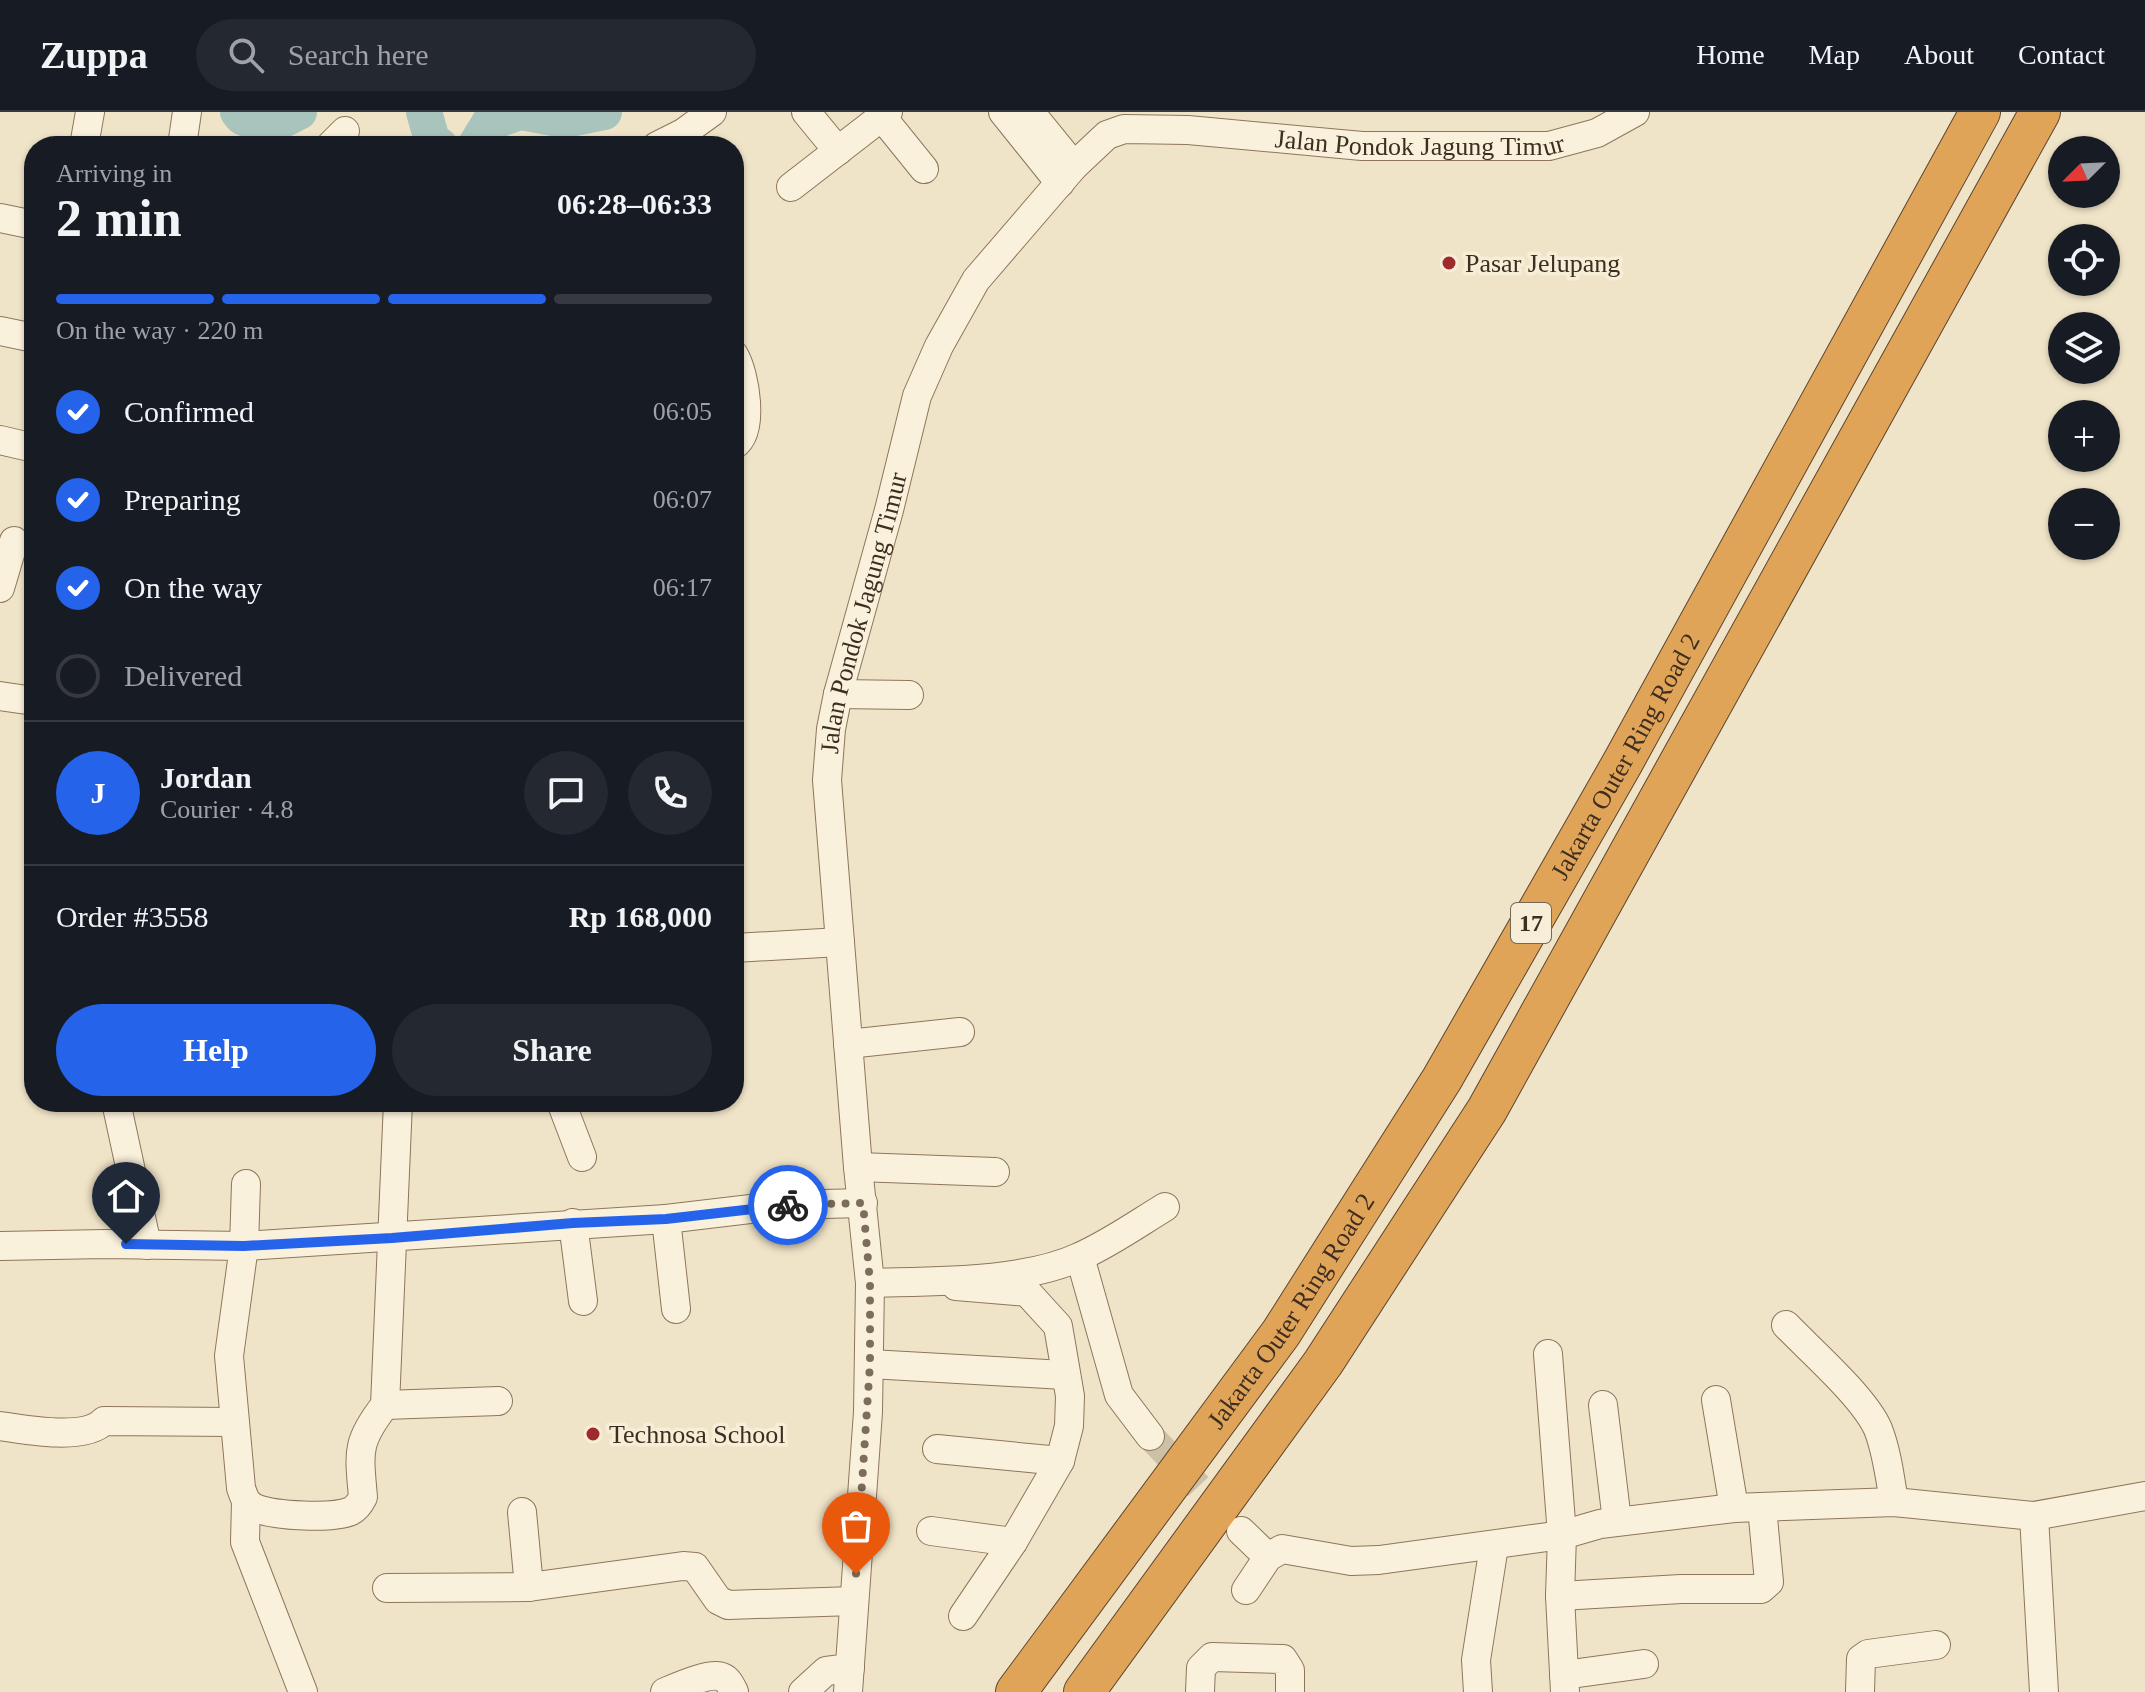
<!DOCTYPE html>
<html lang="en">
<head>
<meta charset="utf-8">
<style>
  :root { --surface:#171b24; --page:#242831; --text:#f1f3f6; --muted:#9ea1a6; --line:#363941; --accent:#2563eb }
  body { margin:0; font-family:"Times New Roman",serif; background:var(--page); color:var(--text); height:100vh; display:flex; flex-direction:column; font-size:30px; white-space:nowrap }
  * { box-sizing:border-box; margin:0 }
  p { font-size:26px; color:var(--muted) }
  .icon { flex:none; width:44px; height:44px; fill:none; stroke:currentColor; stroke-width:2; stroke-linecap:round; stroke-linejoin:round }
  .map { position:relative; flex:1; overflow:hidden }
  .side { position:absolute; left:24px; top:24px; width:720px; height:976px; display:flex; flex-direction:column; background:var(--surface); border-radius:32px; box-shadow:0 2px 6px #0004 }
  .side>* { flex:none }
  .needle { width:52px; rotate:246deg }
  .controls { position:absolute; left:2048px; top:24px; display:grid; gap:16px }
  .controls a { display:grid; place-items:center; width:72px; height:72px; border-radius:50%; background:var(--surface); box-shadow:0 2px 6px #0004; font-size:40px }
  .pin { position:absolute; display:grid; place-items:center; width:68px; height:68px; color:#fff; margin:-82px -34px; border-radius:50% 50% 50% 0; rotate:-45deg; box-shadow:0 0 8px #0007 }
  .pin .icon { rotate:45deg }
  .courier { position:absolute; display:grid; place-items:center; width:80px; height:80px; margin:-40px; border:6px solid #2563eb; border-radius:50%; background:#fff; color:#222; box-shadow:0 2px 10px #0007 }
  .overview em { font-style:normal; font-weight:600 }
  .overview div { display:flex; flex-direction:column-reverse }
  .overview { display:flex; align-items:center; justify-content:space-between; height:136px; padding:0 32px }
  h1 { font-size:52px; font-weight:600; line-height:60px }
  .bar { display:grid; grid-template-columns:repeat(4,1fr); gap:12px 8px; align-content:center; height:96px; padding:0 32px }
  .bar i { height:10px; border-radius:6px; background:var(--line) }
  .bar .current { background:var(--accent) }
  .bar p { grid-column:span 4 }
  .line { display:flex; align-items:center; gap:20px; padding:0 32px; border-top:2px solid var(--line) }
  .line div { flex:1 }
  .round { display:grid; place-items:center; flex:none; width:84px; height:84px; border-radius:42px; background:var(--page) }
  ol { padding:0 32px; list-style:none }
  li { display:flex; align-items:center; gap:24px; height:88px }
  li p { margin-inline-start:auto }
  li .icon { padding:8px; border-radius:50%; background:var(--accent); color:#fff; stroke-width:4 }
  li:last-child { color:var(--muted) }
  li i { width:44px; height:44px; border:4px solid var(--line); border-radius:50% }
  .button { display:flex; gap:16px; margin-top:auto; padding:16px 32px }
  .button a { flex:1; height:92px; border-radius:48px; background:var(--accent); color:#fff; font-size:32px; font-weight:600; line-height:92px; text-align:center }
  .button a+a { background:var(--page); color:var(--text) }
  header { display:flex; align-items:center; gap:48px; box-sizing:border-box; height:112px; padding:0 40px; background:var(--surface); border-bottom:2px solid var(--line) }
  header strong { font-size:38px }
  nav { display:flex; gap:44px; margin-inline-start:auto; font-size:28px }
  .search { width:560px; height:72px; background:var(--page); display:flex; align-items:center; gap:20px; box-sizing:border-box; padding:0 28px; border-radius:44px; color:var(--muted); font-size:30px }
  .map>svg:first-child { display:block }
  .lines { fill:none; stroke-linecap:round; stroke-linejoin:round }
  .river { stroke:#a9c4bc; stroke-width:36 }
  .minor-tunnel { stroke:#ccc0a6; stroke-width:28; stroke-dasharray:28 14; stroke-linecap:butt }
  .minor-casing { stroke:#8d765c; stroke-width:30 }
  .highway-casing { stroke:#5b4430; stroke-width:42 }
  .minor { stroke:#faf1dc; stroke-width:28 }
  .highway { stroke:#e0a458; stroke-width:40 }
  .done { stroke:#7c6e5b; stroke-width:8; stroke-dasharray:0 14.4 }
  .route { stroke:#2563eb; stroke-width:10 }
  .poi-dot { fill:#9e2a2b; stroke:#f7eed8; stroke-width:3 }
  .labels { text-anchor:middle; stroke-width:7; stroke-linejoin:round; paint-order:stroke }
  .shield { fill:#f7eed8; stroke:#756857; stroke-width:2 }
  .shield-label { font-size:24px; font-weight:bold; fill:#3d2e20 }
  .street-label { font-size:26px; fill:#3d2e20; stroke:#f7eed8 }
  .poi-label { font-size:26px; fill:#3d2e20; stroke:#f7eed8; text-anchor:start }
</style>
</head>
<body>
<header>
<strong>Zuppa</strong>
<div class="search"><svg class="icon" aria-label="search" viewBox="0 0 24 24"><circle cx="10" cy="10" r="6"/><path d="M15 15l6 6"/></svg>Search here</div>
<nav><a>Home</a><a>Map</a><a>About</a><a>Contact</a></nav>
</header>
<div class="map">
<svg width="2145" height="1580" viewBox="0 0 2145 1580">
  <rect width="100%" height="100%" fill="#f0e4c8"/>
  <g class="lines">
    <path class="river" d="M238,0L242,5L267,16L299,0
      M424,0L432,28L440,34
      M521,0L564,8L604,0
      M475,34L489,11L520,0"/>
    <path class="minor-tunnel" d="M1150,1324L1229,1407"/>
    <defs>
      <g id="minor">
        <path d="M806,0L838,39"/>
        <path d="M1003,0L1060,71"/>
        <path d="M1030,0L1074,54"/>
        <path d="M882,5L924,57"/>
        <path d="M84,34L90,0"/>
        <path d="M182,34L187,0"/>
        <path d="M330,34L345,19"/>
        <path d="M657,34L683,21L712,0"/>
        <path d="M791,75L888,0"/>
        <path d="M0,106L34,113"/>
        <path d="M0,219L34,226"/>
        <path d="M734,243C745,261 755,320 734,333"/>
        <path d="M0,328L34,336"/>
        <path d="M0,476L14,429"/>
        <path d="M838,582L909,583"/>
        <path d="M0,584L34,589"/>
        <path d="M734,836L840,830"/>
        <path d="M848,932L960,920"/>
        <path d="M116,990L147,1133"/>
        <path d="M561,990L582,1045"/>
        <path d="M858,1055L995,1060"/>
        <path d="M246,1072L244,1134L229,1244L241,1376C244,1385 246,1392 255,1396C274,1404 333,1407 351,1399C357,1396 360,1391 363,1385C359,1340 356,1330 385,1293L398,990"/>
        <path d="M666,1107L676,1197"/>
        <path d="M573,1111L583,1189"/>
        <path d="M0,1134L105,1132L244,1134L666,1107L784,1093L863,1091"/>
        <path d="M1080,1145L1119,1283L1150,1324"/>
        <path d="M870,1171C933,1169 1023,1171 1079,1145C1109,1132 1137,1112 1165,1095"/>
        <path d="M956,1174L1027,1180L1058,1214L1070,1284L1069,1314L1060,1349L1013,1430L963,1504"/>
        <path d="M1786,1213C1811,1239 1864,1285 1878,1317C1887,1340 1890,1366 1894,1390"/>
        <path d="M1548,1242L1562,1423L1560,1484L1565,1580"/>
        <path d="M870,1252L1064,1263"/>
        <path d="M1716,1288L1734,1396"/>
        <path d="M385,1293L498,1289"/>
        <path d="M1603,1293L1617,1409"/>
        <path d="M0,1314C25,1318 85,1329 104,1309L234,1310"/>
        <path d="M937,1337L1060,1349"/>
        <path d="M246,1389L245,1430L303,1580"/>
        <path d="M522,1400L529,1475"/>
        <path d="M2034,1404L2145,1384"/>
        <path d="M931,1419L1013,1430"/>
        <path d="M1241,1419L1268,1445"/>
        <path d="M387,1476L529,1475L683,1454L695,1455L718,1488L728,1493L854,1489"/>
        <path d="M1246,1478L1268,1445L1282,1437L1351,1449L1379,1448L1562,1423L1600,1412L1734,1396L1894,1390L2034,1404L2044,1580"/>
        <path d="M1560,1484L1681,1477H1761L1769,1470L1762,1395"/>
        <path d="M1564,1563L1644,1552"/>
        <path d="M665,1580C677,1575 710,1560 722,1565C728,1567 731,1574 734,1580"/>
        <path d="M803,1580L826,1559L850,1556"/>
        <path id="s1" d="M848,1580L868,1300L870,1171L858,1055L827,668L831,617L838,582L889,398L917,284L939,234L976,168L1074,54L1107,23L1124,17L1188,18L1362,34H1549L1597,21L1635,0"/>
        <path d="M1200,1580L1201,1556L1212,1545L1283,1547L1290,1558V1580"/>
        <path d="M1478,1580L1476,1548L1494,1434"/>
        <path d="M1860,1580L1861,1547L1868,1542L1936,1533"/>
      </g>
      <g id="highway">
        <path id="s2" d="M1016,1580L1281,1221L1442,967L1623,650L1980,0"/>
        <path d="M1084,1580L1323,1251L1487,998L2040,0"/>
      </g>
    </defs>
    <use href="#minor" class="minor-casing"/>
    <use href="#highway" class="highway-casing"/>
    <use href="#minor" class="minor"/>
    <use href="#highway" class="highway"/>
  </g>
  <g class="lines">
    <path class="done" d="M788,1093L863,1091L870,1171V1252L856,1462"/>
    <path class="route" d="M126,1132L244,1134L392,1126L573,1111L666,1107L788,1093"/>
  </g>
  <g class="poi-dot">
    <circle cx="1449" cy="151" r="8"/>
    <circle cx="593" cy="1322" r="8"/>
  </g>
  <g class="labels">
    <rect class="shield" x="1511" y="791" width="40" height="40" rx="6"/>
    <g class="shield-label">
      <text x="1531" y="819">17</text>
    </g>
    <g class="street-label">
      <text dy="9" stroke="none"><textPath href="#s1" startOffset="1950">Jalan Pondok Jagung Timur</textPath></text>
      <text dy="9" stroke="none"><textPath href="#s1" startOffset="1086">Jalan Pondok Jagung Timur</textPath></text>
      <text dy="9" stroke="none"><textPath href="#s2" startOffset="1118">Jakarta Outer Ring Road 2</textPath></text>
      <text dy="9" stroke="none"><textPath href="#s2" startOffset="470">Jakarta Outer Ring Road 2</textPath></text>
    </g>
    <g class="poi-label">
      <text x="1465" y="160">Pasar Jelupang</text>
      <text x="609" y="1331">Technosa School</text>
    </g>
  </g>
</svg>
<div class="controls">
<a><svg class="needle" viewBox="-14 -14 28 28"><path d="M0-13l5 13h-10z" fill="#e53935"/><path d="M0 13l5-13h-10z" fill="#9ea1a6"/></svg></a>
<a><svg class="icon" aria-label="locate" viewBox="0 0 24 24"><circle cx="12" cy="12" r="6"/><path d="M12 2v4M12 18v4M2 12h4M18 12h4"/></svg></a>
<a><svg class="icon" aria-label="layers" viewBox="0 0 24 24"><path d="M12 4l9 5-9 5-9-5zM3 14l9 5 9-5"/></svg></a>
<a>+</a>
<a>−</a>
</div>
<div class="pin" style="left:856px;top:1462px;background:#ea580c"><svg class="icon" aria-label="bag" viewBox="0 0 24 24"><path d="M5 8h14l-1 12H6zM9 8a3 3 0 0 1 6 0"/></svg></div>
<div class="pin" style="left:126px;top:1132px;background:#1f2937"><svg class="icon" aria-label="home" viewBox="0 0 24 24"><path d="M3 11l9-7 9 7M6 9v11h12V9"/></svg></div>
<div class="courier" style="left:788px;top:1093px"><svg class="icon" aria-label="bike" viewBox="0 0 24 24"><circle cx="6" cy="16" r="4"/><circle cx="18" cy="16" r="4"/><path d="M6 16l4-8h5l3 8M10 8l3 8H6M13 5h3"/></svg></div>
<section class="side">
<div class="overview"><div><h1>2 min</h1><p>Arriving in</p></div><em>06:28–06:33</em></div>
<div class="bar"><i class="current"></i><i class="current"></i><i class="current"></i><i></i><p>On the way · 220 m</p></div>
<ol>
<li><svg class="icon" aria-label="check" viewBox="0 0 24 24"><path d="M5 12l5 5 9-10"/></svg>Confirmed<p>06:05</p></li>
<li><svg class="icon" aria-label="check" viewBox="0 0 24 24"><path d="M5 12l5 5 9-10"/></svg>Preparing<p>06:07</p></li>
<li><svg class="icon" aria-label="check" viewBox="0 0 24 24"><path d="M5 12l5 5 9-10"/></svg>On the way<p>06:17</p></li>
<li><i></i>Delivered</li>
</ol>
<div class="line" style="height:144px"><b class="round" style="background:var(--accent);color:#fff">J</b><div><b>Jordan</b><p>Courier · 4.8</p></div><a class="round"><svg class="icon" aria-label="chat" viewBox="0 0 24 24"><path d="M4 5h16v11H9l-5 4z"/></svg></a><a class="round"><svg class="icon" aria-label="phone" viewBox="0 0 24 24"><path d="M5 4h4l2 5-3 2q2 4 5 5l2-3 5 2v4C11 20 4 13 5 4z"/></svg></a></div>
<div class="line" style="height:104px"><div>Order #3558</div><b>Rp 168,000</b></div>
<div class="button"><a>Help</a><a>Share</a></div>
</section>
</div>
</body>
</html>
